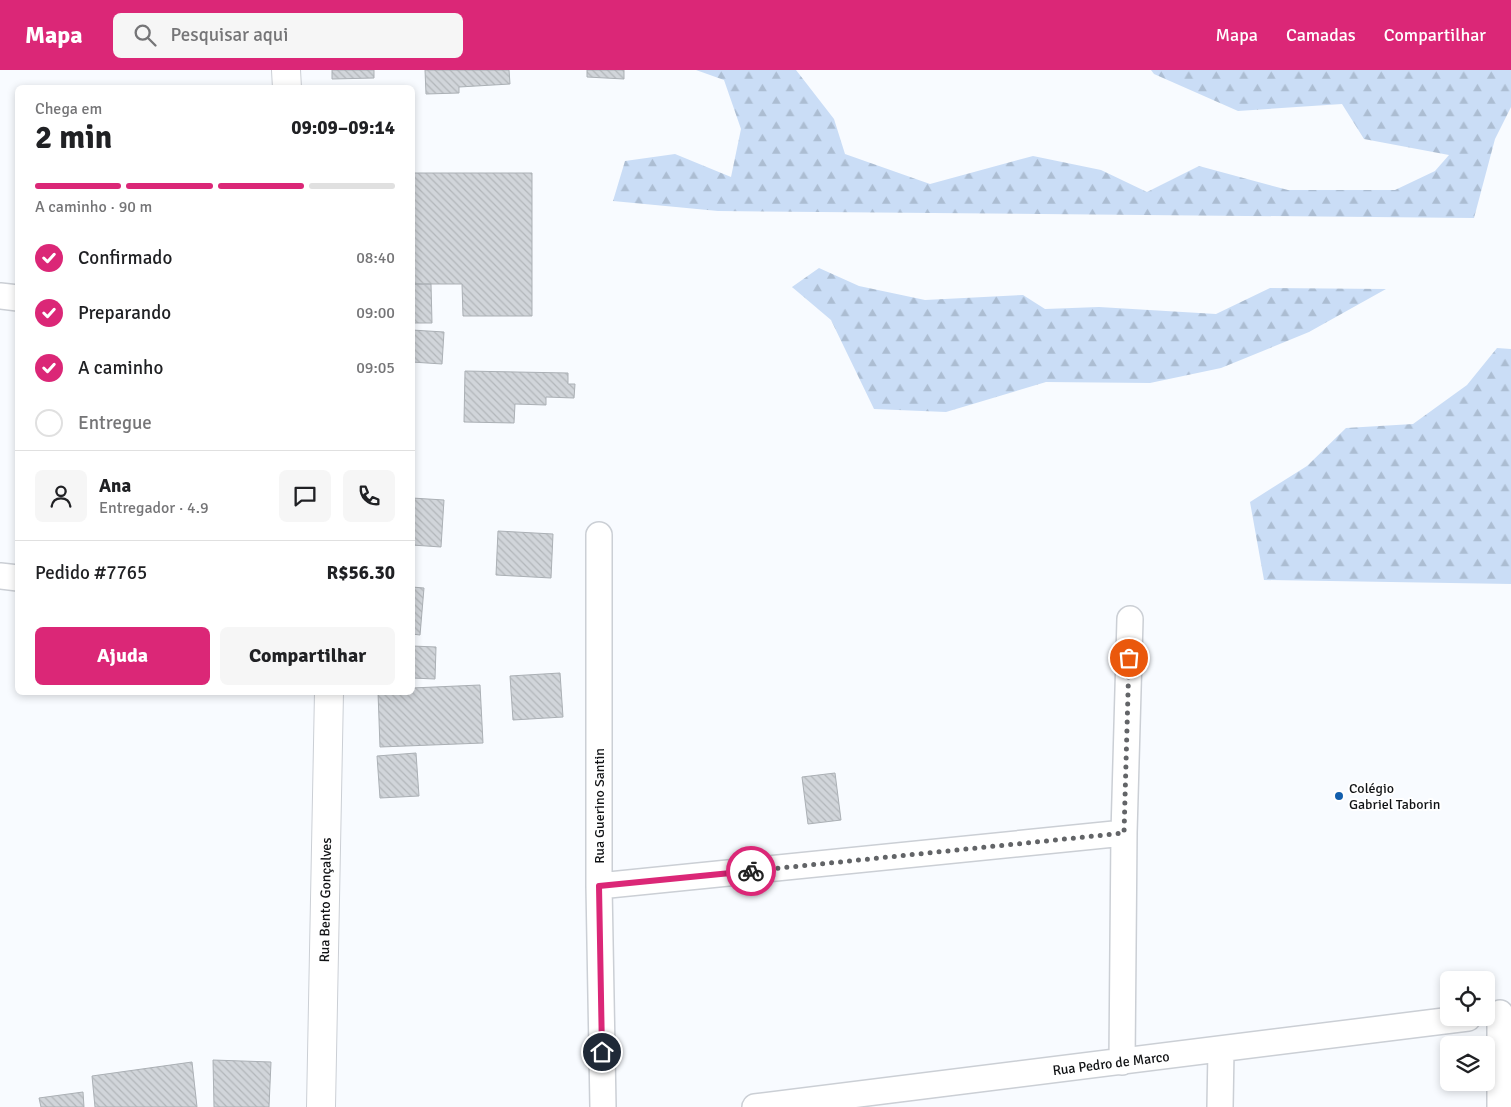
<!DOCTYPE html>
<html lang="pt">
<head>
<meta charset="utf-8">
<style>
  :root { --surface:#fff; --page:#f6f6f6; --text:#202124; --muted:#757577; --line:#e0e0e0; --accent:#db2777 }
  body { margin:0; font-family:Signika,sans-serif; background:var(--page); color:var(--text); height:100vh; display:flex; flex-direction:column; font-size:19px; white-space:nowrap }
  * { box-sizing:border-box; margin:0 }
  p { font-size:16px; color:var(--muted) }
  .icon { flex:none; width:28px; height:28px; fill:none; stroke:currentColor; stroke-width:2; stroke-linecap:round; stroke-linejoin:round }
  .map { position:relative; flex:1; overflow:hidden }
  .details { position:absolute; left:15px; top:15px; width:400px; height:610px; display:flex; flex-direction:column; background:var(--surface); border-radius:8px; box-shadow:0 2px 8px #0003 }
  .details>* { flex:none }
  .tools { position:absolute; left:1440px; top:901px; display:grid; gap:10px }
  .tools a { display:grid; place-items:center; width:55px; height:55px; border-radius:8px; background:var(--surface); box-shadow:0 2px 8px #0003; font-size:25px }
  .pin { position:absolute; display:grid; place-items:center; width:42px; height:42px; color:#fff; margin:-21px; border:2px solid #fff; border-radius:50%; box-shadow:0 1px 5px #0007 }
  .courier { position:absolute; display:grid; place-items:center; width:50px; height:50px; margin:-25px; border:4px solid #db2777; border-radius:50%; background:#fff; color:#222; box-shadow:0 1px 6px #0007 }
  .head em { font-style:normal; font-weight:700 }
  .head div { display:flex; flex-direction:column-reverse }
  .head { display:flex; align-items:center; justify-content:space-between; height:85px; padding:0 20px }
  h1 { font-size:32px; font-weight:700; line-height:38px }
  .bar { display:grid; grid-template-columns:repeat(4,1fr); gap:8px 5px; align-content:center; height:60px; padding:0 20px }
  .bar i { height:6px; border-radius:4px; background:var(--line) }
  .bar .current { background:var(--accent) }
  .bar p { grid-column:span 4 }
  .line { display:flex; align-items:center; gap:12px; padding:0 20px; border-top:1px solid var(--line) }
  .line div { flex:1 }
  .round { display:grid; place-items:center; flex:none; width:52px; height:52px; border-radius:8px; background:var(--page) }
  ol { padding:0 20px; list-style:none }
  li { display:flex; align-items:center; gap:15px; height:55px }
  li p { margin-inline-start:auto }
  li .icon { padding:5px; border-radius:50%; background:var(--accent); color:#fff; stroke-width:4 }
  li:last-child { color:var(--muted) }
  li i { width:28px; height:28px; border:2px solid var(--line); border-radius:50% }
  .action { display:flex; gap:10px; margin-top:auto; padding:10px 20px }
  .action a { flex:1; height:58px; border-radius:8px; background:var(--accent); color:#fff; font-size:20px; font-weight:700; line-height:58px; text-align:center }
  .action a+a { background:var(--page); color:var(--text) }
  header { display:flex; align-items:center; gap:30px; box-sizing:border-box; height:70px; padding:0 25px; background:var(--accent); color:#fff }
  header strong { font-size:24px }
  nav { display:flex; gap:28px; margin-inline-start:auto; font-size:18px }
  .search { width:350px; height:45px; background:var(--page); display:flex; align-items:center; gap:12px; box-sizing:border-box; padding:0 18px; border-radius:8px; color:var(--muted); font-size:19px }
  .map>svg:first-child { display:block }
  .forest { fill:url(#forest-firs) }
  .building { fill:url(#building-back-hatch); stroke:#abb0b5 }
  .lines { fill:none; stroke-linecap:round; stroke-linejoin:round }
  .minor-casing { stroke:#cbcfd5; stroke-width:28 }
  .tertiary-casing { stroke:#cbcfd5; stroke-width:30 }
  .minor { stroke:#fff; stroke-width:25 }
  .tertiary { stroke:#fff; stroke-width:28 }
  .done { stroke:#626467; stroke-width:5; stroke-dasharray:0 9 }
  .route { stroke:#db2777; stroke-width:6 }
  .poi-dot { fill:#125ead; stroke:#fff; stroke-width:2 }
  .labels { text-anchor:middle; stroke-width:4; stroke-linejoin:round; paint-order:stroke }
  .poi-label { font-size:14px; fill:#111315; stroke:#fff; text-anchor:start }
  .street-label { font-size:14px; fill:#111315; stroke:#fff }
</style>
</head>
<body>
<header>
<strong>Mapa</strong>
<div class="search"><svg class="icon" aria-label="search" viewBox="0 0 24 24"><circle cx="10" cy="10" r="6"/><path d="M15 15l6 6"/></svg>Pesquisar aqui</div>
<nav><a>Mapa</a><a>Camadas</a><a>Compartilhar</a></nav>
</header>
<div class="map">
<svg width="1511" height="1037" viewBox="0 0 1511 1037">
  <defs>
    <pattern id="forest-firs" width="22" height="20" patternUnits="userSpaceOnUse" patternTransform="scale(1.25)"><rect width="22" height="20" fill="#caddf6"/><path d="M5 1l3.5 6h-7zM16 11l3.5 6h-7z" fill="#acbdd2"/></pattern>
    <pattern id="building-back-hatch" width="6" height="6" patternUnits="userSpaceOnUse" patternTransform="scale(1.25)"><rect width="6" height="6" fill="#d1d5da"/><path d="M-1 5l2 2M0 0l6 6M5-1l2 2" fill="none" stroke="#b2b6ba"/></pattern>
  </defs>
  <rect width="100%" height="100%" fill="#f8fbff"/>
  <path class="forest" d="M696,0H796L834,49L845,84L930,114L1033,86L1101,100L1147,122L1199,96L1288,120H1395L1435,101L1449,85L1364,69L1342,34L1238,41L1154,4L1151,0H1511V37L1495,69L1474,148L718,141L613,131L625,91L675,84L731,107L741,59L724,10Z
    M819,198L859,216L925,230L1023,225L1045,239L1099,237L1216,244L1270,218L1386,219L1309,262L1221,298L1150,313L1046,312L946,342L874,339L831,250L792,217Z
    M1497,278L1511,279V514L1264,510L1250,432L1307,396L1346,358L1413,354L1467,315Z"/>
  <path class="building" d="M332,0H374V8L332,9Z
    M425,0H509L510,14L459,17V23L426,24Z
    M587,0H624V9L587,7Z
    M412,103H532V246H463L462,214H412Z
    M412,214H431L432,253H412Z
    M412,260L444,262L442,294L412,292Z
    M465,301L568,303V314H575L574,328L546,327V335L515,334L514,353L464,352Z
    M412,428L444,430L441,477L412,475Z
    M498,461L553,464L551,508L496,505Z
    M412,517L424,518L420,565L412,564Z
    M412,576L436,577L435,609L412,608Z
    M560,603L563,647L513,650L510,606Z
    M480,615L483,673L380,677L378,622H412V618Z
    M416,683L419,726L380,728L377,686Z
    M835,703L841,750L808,754L802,707Z
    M213,990L271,992L269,1037H214Z
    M192,992L197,1037H95L92,1006Z
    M83,1022L84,1037H41L39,1028Z"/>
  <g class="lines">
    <defs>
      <path id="minor" d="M0,226L18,228
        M599,465V816L603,1037
        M0,506L18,508
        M599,816L1124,763
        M1122,992L1124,763L1130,549
        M755,1037L1468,948
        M1220,1037L1221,980
        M1500,1037V943"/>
      <path id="tertiary" d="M286,0L287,18
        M321,1037L329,622"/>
    </defs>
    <use href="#minor" class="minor-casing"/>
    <use href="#tertiary" class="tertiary-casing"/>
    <use href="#minor" class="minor"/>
    <use href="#tertiary" class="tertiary"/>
  </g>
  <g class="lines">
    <path class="done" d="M751,801L1124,763L1129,588"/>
    <path class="route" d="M602,982L599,816L751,801"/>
  </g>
  <circle class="poi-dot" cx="1339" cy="726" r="5"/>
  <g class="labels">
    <g class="poi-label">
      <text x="1349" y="723">Colégio<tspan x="1349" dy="16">Gabriel Taborin</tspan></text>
    </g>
    <g class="street-label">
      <text transform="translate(599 736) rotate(-90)" y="5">Rua Guerino Santin</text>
      <text transform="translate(325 830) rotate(-89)" y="5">Rua Bento Gonçalves</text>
      <text transform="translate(1111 993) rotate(-7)" y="5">Rua Pedro de Marco</text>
    </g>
  </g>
</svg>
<div class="tools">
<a><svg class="icon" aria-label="locate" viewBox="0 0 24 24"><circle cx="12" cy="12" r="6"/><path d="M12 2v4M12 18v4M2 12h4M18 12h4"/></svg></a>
<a><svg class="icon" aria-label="layers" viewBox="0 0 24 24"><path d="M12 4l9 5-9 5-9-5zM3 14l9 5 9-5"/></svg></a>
</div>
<div class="pin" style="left:1129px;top:588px;background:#ea580c"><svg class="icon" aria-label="bag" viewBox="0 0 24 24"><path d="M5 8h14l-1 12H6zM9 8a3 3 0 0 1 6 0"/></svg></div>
<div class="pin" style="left:602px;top:982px;background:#1f2937"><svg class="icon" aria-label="home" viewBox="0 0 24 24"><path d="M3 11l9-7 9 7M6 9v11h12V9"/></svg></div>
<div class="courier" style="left:751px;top:801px"><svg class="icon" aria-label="bike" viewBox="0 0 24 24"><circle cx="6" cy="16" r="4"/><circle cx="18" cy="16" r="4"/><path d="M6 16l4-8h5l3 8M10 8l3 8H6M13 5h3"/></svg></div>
<section class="details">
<div class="head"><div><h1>2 min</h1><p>Chega em</p></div><em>09:09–09:14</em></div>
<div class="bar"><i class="current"></i><i class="current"></i><i class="current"></i><i></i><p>A caminho · 90 m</p></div>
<ol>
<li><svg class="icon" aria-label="check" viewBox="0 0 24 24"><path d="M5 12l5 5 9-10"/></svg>Confirmado<p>08:40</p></li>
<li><svg class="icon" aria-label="check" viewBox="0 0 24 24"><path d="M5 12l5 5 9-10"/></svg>Preparando<p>09:00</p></li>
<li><svg class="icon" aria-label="check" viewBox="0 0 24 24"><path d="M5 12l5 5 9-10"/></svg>A caminho<p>09:05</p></li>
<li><i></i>Entregue</li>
</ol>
<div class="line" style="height:90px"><a class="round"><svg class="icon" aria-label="person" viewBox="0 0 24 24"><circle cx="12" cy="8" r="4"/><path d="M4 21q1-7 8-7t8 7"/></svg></a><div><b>Ana</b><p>Entregador · 4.9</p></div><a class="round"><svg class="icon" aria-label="chat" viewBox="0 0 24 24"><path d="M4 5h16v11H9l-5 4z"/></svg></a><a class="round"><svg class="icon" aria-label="phone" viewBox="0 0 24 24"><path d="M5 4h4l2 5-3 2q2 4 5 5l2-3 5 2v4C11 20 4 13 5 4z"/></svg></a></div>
<div class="line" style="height:65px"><div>Pedido #7765</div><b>R$56.30</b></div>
<div class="action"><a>Ajuda</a><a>Compartilhar</a></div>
</section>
</div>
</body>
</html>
